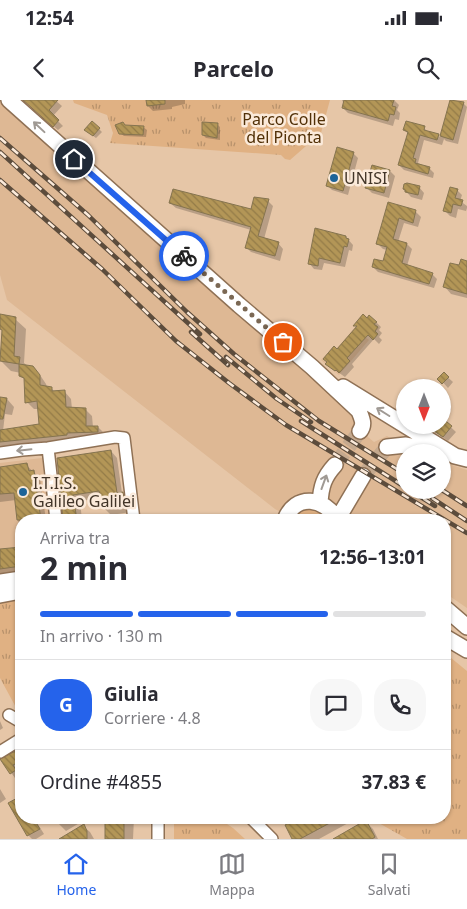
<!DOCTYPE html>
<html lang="it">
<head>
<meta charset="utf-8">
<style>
  :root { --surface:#fff; --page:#f7f7f7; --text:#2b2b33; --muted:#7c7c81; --line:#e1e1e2; --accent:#2563eb }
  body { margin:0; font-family:"Noto Sans",sans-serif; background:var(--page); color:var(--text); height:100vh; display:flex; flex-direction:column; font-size:19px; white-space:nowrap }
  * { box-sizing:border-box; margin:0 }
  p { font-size:16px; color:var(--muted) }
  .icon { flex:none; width:28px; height:28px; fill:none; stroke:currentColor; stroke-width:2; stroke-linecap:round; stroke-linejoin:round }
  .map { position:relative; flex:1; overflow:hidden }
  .panel { position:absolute; left:15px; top:414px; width:436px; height:310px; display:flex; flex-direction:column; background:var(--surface); border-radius:20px; box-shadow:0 1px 4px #0004 }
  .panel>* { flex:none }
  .needle { width:32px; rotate:180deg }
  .controls { position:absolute; left:396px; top:279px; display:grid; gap:10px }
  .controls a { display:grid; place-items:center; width:55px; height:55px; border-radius:50%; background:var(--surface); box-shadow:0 1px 4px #0004; font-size:25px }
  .pin { position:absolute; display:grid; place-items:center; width:42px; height:42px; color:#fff; margin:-21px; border:2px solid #fff; border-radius:50%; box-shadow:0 1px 5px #0007 }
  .courier { position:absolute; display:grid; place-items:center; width:50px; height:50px; margin:-25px; border:4px solid #2563eb; border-radius:50%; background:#fff; color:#222; box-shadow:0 1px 6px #0007 }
  .overview em { font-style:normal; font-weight:700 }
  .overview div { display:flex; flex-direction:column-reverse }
  .overview { display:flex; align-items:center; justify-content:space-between; height:85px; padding:0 25px }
  h1 { font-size:32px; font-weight:700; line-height:38px }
  .bar { display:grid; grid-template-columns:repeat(4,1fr); gap:8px 5px; align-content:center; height:60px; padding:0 25px }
  .bar i { height:6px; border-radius:4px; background:var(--line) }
  .bar .current { background:var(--accent) }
  .bar p { grid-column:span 4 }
  .line { display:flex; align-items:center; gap:12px; padding:0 25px; border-top:1px solid var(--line) }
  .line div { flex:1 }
  .round { display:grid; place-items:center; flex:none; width:52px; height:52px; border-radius:20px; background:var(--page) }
  .status { display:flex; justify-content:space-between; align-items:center; height:35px; padding:0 25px; background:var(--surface); direction:ltr }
  .status svg { height:14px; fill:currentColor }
  header { display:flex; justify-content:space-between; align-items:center; height:65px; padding:0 25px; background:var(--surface); font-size:22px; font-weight:700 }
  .dock { display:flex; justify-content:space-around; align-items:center; height:70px; border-top:1px solid var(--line); background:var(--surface); font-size:14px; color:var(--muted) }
  .dock a { display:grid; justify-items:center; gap:2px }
  .dock .current { color:var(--accent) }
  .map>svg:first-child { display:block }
  .built { fill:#deb894 }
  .grass { fill:url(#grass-tufts) }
  .shadow { fill:#0003 }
  .building { fill:url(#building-back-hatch); stroke:#857450 }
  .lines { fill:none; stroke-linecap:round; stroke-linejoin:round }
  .major-tunnel { stroke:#c5a98e; stroke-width:15; stroke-dasharray:15 8; stroke-linecap:butt }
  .minor-casing { stroke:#8f7155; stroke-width:14 }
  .major-casing { stroke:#8f7155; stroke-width:18 }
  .minor { stroke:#fff; stroke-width:11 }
  .major { stroke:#fff; stroke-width:15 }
  .rail-casing { stroke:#5c4c3c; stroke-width:4.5 }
  .rail { stroke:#fbeada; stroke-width:2.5; stroke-dasharray:8; stroke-linecap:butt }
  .oneway { stroke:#a09a94 }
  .done { stroke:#7b6854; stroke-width:5; stroke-dasharray:0 9 }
  .route { stroke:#2563eb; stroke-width:6 }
  .poi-dot { fill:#1d6498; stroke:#fbeada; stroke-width:2 }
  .labels { text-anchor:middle; stroke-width:5; stroke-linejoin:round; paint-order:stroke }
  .park-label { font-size:16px; fill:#513007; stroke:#fbeada }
  .poi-label { font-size:16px; fill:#423528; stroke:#fbeada; text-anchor:start }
</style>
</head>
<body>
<div class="status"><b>12:54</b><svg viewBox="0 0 49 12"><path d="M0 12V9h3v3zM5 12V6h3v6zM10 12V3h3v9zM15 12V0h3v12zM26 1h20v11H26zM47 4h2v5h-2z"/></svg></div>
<header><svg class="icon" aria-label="back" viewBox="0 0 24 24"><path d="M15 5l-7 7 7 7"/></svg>Parcelo<svg class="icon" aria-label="search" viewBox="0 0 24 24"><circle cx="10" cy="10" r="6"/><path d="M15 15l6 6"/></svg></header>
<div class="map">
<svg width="467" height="739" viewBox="0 0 467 739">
  <defs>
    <pattern id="grass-tufts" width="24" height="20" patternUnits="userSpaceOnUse" patternTransform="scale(1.25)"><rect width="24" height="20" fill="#e0b183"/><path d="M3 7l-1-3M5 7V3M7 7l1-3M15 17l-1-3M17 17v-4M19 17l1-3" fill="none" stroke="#b7916b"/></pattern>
    <pattern id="building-back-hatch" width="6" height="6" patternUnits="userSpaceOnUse" patternTransform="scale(1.25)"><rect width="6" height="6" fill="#b39657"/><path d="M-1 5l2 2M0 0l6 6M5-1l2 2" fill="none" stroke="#937b48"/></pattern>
  </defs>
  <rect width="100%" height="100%" fill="#e6c6a7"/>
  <path class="built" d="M0,0L277,243L357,318L356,327L374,342L387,336L400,345L405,352V390H442L443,362L467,370V508L445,493V420H295L275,409L7,200L0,175Z
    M364,214L379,228L371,238L366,234L364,236L369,240L339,275L321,260L334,246L337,248L355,227L358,230L359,228L355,224Z
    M42,358L49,420H21V471L0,474V363Z"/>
  <path class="grass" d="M73,0H330L321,33L290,60L285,59L281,55L110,43L113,33L107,15L74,3Z
    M307,408L321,410L330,420H292L300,411Z
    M21,497V614L19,613L0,578V500Z
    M445,553L467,571V739H407L370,718H445Z
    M174,718H218L233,728L245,739H174Z"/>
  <path class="shadow" d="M24,0H55L62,6L53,16L63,26L58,30Z
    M147,0H185V4L172,7V9L153,11L148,6Z
    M342,0H394L399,5L397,10L400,13L399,20L395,19L393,26L348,13L343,8L344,4Z
    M451,0L463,3L467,7L458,44L446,41L444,39L442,45L424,40L418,63L429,68L434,73L433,78L404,70L399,65L408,34L405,30L424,28L429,33L441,37Z
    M92,22L102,32L96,38L89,33Z
    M217,24L220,27V40L206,38L203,35Z
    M126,26L143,27L147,30L146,37L124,36L120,33Z
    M353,53L358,58L348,95L332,90L327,85Z
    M390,71L395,76L389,98L372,93L367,88Z
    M419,87L424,93L422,100L411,97L404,89Z
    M457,90L462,95L460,101L467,106V108L466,111L458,109L456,118L450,116L445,111Z
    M268,101L273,106L264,139L278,143L283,149L280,161L251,152L246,147L251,130L176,108L170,103L251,111Z
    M389,104L416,112L421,117L418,127L404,123L398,142L407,144L412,149L407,166L432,174L437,179L434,188L378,172L373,167L384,163L387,150L383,149L378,144Z
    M346,137L353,145L352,151L349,150L345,167L324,163L322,170L314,169L309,163Z
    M467,161V198L451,194L445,187L460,167Z
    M15,219L26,229L24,263L40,275L46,284L47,287L51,288L55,292L64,291L71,299L72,309H85L92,316L93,327H98L105,334L0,350V298L7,299L14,307L12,315L5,314L3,331L40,325L39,309H34L27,302L25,280L21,275V273L11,271L1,261Z
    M367,219L376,222L381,227L379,230L382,233L379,237L382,240L379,244L374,239L352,264L354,267L345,277L332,268L337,251L357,228L355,226Z
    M444,274L453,282L448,288L439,278Z
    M442,301L451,309L442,319Z
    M442,319L456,332L448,341L428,327L426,328L422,325H442Z
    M111,351L117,358L122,393L130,400L131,412L111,415L104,408L102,398L80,401L82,420H64L58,359Z
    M26,365L40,378L46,420H21V445L16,400L0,402V368Z
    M21,448V473L0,476V451Z
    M0,621L3,628L0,630Z
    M21,649V668L17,670L20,675L15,678L2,660Z
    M0,689L6,699L0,703Z
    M20,698L21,718H34L44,734L36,739H32L28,735L10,704Z
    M53,718H88L66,731Z
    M107,718H134L133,739H106Z
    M301,718H351L352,721L319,739H294L286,726Z
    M366,722L373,729L378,739H336Z
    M83,726L90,732L94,739H61Z"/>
  <path class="building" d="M23,0H58L49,10L59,20L53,27Z
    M146,0H165V4L147,6Z
    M344,0H394L392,6L396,7L394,15L390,14L388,21L342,8Z
    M450,0L464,2L453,40L440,36Z
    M92,21L100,28L93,36L84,30Z
    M406,21L425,26L424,30L439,34L437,40L420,35L413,58L416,59L415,63L430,67L428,74L398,65L408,32L403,30Z
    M123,22L125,25L144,26L143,35L119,34L115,25Z
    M202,22L218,23L217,38L202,35Z
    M337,47L354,52L343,91L326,86Z
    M372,65L390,70L384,93L365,88Z
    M407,83L420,86L418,95L405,92V90L403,89L404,84Z
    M450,87L458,89L455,98L463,100L461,106L453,104L451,113L443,111Z
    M173,89L251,109L254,97L269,99L258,136L279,142L275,156L245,148L251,127L169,103Z
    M388,102L416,110L413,123L399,118L393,139L407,143L402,163L433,173L429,184L372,167L374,159L383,161L387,147L376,144Z
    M315,128L346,136V138L349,139L347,147L344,146L340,163L319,158L318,166L308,164Z
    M461,159L467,161V194L443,187L450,163L459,165Z
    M0,214L16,217L14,256L20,257L19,264L0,261L2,230L0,229Z
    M363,214L367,218L369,215L377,222L374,224L378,227L375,231L378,234L373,240L368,235L347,258L350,261L339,273L336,270L335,271L325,264L327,262L323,259L334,246L337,249L357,226H353Z
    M19,264L33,266L40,275V285L52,287V291L65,290L66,307L86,308V326H98V332L67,333V335L0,342V330L39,324L37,301L25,303L24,278L19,276Z
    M444,272L449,277L442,284L437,279Z
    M0,297L7,298L3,319H0Z
    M442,318L452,326L443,337L425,325H442Z
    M111,350L117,393L123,392L125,405L103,408L99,391L73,395L77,420H63L57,358Z
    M27,363L29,371L34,370L41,420H17L14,393L0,394V367Z
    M21,447V466L0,469V449Z
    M21,648V661L13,665L16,670L10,674L0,659Z
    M21,696V718H33L40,729L27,736L8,703Z
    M105,718H124V739H105Z
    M299,718H339L300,739H292L285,725Z
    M366,720L375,737L372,739H333Z
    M84,724L87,731V739H59Z"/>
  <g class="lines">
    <path class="major-tunnel" d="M335,365L360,331
      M363,376L387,347"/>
    <defs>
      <path id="minor" d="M48,348L56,420
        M0,353L22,350L48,348L115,337L124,338L134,420
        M9,615L21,622
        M0,652L21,639
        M158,718V739
        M251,718L272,739"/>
      <path id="major" d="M9,0L239,205L312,267L359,311C362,319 365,324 360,331
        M343,287L455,356L467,359
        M387,347L406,345L440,352
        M320,403C321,386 324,377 335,365
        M285,420C295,393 325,397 337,420
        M337,420L363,376
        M0,482L21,479
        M0,495L21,491
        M445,508L467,527
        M445,537L467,550"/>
    </defs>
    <use href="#minor" class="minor-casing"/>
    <use href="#major" class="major-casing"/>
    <use href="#minor" class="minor"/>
    <use href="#major" class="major"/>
    <defs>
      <path id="rail" d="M0,38L88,115L187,212L234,254L319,321L405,374
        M0,52L200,234
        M0,80L102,169L176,241L229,283L286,325L467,433
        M191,232L228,265
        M226,257L277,299L311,322
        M301,321L405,387
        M410,390L435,406
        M442,390L467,406
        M432,398L467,421"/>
    </defs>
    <use href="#rail" class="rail-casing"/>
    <use href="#rail" class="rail"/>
  </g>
  <defs><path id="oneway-shaft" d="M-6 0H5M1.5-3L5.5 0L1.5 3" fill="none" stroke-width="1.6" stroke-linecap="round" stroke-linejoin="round" transform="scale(1.25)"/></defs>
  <g class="oneway">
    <use href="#oneway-shaft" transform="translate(39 27) rotate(-137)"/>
    <use href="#oneway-shaft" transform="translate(383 312) rotate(-148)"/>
    <use href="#oneway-shaft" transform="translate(24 350) rotate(174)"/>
    <use href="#oneway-shaft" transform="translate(324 382) rotate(-70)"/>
  </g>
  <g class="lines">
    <path class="done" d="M184,156L283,242"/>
    <path class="route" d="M74,59L184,156"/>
  </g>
  <g class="poi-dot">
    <circle cx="334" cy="78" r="5"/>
    <circle cx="23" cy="392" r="5"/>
  </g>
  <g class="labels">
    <g class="park-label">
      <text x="284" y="25">Parco Colle<tspan x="284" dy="18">del Pionta</tspan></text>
    </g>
    <g class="poi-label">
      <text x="344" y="84">UNISI</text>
      <text x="33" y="389">I.T.I.S.<tspan x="33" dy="18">Galileo Galilei</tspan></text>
    </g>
  </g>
</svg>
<div class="controls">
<a><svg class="needle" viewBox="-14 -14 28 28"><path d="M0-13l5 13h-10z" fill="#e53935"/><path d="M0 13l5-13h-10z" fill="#7c7c81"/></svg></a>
<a><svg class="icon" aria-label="layers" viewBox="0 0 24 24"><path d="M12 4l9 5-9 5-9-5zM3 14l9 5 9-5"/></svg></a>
</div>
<div class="pin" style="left:283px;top:242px;background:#ea580c"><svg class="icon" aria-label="bag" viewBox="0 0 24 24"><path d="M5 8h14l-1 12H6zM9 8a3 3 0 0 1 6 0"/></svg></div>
<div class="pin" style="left:74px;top:59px;background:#1f2937"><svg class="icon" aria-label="home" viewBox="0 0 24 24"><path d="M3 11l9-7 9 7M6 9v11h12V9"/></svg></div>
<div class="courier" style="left:184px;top:156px"><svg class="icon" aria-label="bike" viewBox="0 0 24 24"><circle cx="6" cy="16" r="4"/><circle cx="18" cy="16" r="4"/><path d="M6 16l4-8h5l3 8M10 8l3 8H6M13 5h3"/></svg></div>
<section class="panel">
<div class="overview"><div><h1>2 min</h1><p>Arriva tra</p></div><em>12:56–13:01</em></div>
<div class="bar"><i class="current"></i><i class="current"></i><i class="current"></i><i></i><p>In arrivo · 130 m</p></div>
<div class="line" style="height:90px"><b class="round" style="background:var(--accent);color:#fff">G</b><div><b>Giulia</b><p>Corriere · 4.8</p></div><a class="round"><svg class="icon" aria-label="chat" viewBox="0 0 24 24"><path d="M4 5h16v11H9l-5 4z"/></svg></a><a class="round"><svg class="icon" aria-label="phone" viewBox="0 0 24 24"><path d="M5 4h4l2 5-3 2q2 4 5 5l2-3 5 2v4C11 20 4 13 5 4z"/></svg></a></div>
<div class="line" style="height:65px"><div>Ordine #4855</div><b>37.83 €</b></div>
</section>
</div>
<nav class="dock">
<a class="current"><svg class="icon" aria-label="home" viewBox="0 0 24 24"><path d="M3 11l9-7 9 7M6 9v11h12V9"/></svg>Home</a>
<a><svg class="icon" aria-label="map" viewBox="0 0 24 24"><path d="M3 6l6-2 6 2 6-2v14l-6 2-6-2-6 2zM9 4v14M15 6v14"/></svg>Mappa</a>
<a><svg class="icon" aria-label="saved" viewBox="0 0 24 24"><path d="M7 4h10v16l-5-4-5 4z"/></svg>Salvati</a>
</nav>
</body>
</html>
